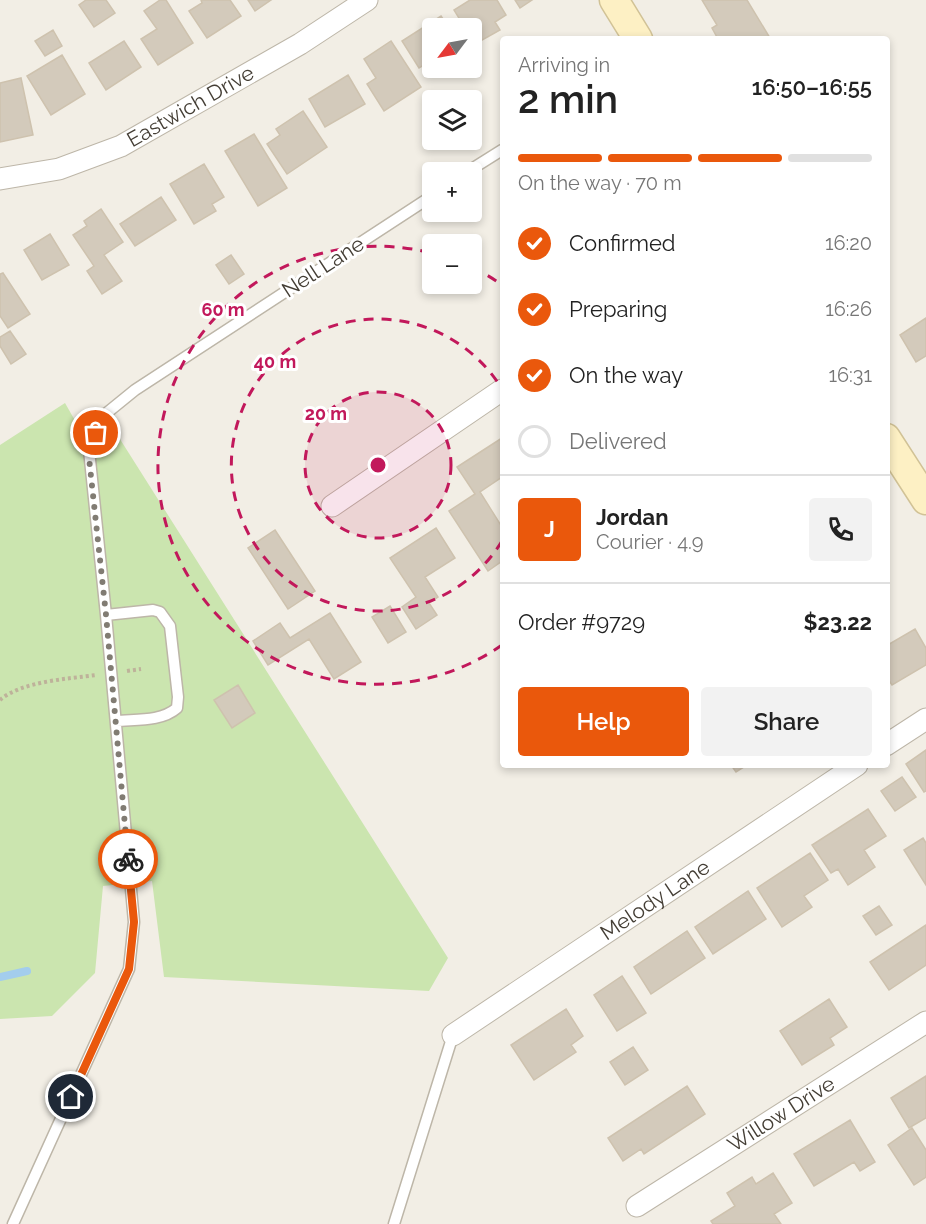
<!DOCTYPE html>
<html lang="en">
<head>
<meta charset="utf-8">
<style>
  :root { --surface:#fff; --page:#f2f2f2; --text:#222; --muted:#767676; --line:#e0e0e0; --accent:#ea580c }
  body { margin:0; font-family:Raleway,sans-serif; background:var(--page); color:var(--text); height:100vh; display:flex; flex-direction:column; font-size:22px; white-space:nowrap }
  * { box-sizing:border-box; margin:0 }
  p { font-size:20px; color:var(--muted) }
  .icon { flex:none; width:33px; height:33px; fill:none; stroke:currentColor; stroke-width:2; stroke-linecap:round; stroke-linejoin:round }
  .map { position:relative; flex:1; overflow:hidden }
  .drawer { position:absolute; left:500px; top:36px; width:390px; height:732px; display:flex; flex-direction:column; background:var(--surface); border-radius:6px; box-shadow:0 3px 9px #0003 }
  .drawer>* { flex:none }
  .needle { width:39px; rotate:238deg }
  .fabs { position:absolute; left:422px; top:18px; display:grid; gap:12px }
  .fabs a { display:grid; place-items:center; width:60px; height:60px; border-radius:6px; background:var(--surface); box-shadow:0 3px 9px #0003; font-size:30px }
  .pin { position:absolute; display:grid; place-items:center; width:51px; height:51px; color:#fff; margin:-26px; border:3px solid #fff; border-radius:50%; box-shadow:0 2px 6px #0007 }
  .courier { position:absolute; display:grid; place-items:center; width:60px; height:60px; margin:-30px; border:4px solid #ea580c; border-radius:50%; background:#fff; color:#222; box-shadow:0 2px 8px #0007 }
  .overview em { font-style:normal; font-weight:600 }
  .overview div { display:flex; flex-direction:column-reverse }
  .overview { display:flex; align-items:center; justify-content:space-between; height:102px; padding:0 18px }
  h1 { font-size:39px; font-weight:600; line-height:45px }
  .bar { display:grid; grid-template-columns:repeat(4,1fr); gap:9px 6px; align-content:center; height:72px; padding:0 18px }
  .bar i { height:8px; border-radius:4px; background:var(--line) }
  .bar .on { background:var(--accent) }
  .bar p { grid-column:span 4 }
  .line { display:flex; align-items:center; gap:15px; padding:0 18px; border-top:2px solid var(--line) }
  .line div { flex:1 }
  .round { display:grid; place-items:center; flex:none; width:63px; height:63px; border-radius:6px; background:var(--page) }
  ol { padding:0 18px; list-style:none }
  li { display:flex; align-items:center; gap:18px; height:66px }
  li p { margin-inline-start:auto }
  li .icon { padding:6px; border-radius:50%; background:var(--accent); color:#fff; stroke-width:4 }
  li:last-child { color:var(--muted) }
  li i { width:33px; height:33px; border:3px solid var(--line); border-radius:50% }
  .cta { display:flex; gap:12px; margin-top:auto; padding:12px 18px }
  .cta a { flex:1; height:69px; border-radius:6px; background:var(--accent); color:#fff; font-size:24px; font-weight:600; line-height:69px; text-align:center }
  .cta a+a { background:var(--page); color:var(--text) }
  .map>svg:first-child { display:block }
  .green { fill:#cbe5af }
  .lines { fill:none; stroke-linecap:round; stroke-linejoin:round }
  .stream { stroke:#a3cded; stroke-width:8 }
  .building { fill:#d3cabb; stroke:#cec2ae; stroke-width:1.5 }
  .lane-casing { stroke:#bdb6a8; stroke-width:13 }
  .street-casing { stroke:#bdb6a8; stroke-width:23 }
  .secondary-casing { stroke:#d1c296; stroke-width:31 }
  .path { stroke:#beb29a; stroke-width:4; stroke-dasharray:3 3; stroke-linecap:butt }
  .lane { stroke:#fff; stroke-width:10 }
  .street { stroke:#fff; stroke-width:21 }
  .secondary { stroke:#fdf0c4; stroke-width:28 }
  .done { stroke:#817c73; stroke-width:6; stroke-dasharray:0 10.8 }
  .route { stroke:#ea580c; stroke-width:8 }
  .ring { fill:none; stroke:#c2185b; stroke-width:3; stroke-dasharray:10 8 }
  .labels { text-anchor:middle; stroke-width:6; stroke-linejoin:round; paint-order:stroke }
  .street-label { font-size:21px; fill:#443e35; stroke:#fff }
  .centre { fill:#c2185b; stroke:#fff; stroke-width:3 }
  .ring-label { font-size:18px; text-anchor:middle; font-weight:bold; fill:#c2185b; stroke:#fff; stroke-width:6; stroke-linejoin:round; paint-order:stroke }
</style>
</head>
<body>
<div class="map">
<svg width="926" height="1224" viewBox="0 0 926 1224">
  <rect width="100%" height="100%" fill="#f2eee5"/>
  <path class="green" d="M65,403L77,424L118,436L448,958L429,991L164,977L152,881L103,886L95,973L52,1016L0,1019V445Z"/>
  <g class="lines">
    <path class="stream" d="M0,977L27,971"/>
  </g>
  <path class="building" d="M86,0H106L115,13L94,27L79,5Z
    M160,0H166L193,43L158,65L141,39L157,29L144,11Z
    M201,0H230L241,16L207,38L189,11L202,3Z
    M248,0H271L255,11Z
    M470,0H497L506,15L495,22L500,30L475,44L471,38V28H465L454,10Z
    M515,0H532L520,8Z
    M702,0H747L770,38L718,39L712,28L717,25Z
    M441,16L449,28H432V60L419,68L402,41Z
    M53,30L62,46L45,56L35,41Z
    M124,41L141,67L106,90L89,63Z
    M391,41L421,87L384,111L367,84L376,78L364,59Z
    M62,55L85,94L51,115L27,76Z
    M348,75L365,104L325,127L309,99Z
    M21,78L33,135L0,142V83Z
    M303,111L327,147L287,174L267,144L280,135L276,129Z
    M254,134L287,188L258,206L225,151Z
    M204,164L224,197L212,204L216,211L194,224L170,184Z
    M161,197L176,220L135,246L120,224Z
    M101,209L123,242L104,255L122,281L102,294L87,271L94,266L73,235L87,226L84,221Z
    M50,234L69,265L42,280L24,250Z
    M231,255L244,274L229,284L216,265Z
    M3,273L30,314L8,328L0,316V274Z
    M926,318V356L916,362L900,335Z
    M10,331L26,354L11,364L0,346V337Z
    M502,438V477L480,492L502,527V561L488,571L449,511L475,494L457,467Z
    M436,528L455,558L425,577L438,597L429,603L437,615L416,629L402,607L416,597L390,558Z
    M275,530L315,591L288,609L248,548Z
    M390,606L406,632L388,643L372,617Z
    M330,613L361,662L334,679L309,639L268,665L253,641L280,623L290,638Z
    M915,629L926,648V665L892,685L886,676V646Z
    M238,685L255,713L232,728L214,700Z
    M926,750V791L924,792L906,764Z
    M731,765H747L736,772Z
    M902,777L916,797L895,811L881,791Z
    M868,809L886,836L864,850L875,867L848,885L838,869L831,873L812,845Z
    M923,838L926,843V885L904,850Z
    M810,853L828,880L804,896L812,907L782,927L757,888Z
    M748,891L766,919L713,954L695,927Z
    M879,906L892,925L876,935L863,916Z
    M926,925V965L889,990L870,962Z
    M687,931L705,958L651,994L634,967Z
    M622,976L646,1013L617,1031L594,995Z
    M829,999L847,1027L830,1038L834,1045L802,1065L780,1031Z
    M566,1009L583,1036L571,1045L576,1052L534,1080L511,1045Z
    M633,1047L648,1070L625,1085L610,1062Z
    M926,1076V1118L909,1128L891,1098Z
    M687,1086L705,1114L644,1154L641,1149L623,1161L608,1138Z
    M850,1120L875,1162L860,1171L854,1162L814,1186L794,1154Z
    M912,1128L926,1150V1177L914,1185L888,1145Z
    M773,1173L792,1203L774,1214L781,1224H713L711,1221L735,1206L727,1193L752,1177L756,1184Z"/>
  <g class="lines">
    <defs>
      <path id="lane" d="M467,172L502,150
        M106,615L153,610L160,612L170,626L178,697L177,708C161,722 135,719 116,721
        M13,1224L129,969L134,922L106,615L89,450L103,416L135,390L432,196
        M394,1224L453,1035"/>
      <g id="street">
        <path id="s1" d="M0,179L59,169L121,146L300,44L367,0"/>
        <path d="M332,506L502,390"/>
        <path d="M886,745L926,719"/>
        <path id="s2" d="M453,1035L857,765"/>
        <path id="s3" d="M637,1206L926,1022"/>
      </g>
      <path id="secondary" d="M614,0L638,39
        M886,438L926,500"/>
    </defs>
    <use href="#lane" class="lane-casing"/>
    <use href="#street" class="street-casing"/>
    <use href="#secondary" class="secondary-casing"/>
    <path class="path" d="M127,671L141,669
      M0,700C22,681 68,679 96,675"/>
    <use href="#lane" class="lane"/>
    <use href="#street" class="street"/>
    <use href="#secondary" class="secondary"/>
  </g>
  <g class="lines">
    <path class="done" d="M96,433L89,450V458L106,615L128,859"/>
    <path class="route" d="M71,1097L129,969L134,922L128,859"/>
  </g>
  <circle cx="378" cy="465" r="73" fill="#c2185b" fill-opacity=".12"/>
  <g class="ring">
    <circle cx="378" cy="465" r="73"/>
    <path d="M502 541A146 146 0 1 1 502 389"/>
    <path d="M502 645A219 219 0 1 1 431 253M472 267A219 219 0 0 1 502 285"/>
  </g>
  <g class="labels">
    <g class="street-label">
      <text dy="7" stroke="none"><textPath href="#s1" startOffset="206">Eastwich Drive</textPath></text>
      <text transform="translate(323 267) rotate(-33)" y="7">Nell Lane</text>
      <text dy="7" stroke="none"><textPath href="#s2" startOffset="243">Melody Lane</textPath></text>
      <text dy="7" stroke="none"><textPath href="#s3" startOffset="171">Willow Drive</textPath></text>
    </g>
  </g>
  <circle cx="378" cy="465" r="9" class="centre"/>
  <g class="ring-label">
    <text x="223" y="316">60 m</text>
    <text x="275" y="368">40 m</text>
    <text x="326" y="420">20 m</text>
  </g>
</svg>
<div class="fabs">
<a><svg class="needle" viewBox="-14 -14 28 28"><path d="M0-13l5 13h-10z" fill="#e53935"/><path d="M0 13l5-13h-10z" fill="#767676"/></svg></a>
<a><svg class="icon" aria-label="layers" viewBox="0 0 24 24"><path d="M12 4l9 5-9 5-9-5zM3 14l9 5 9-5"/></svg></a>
<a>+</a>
<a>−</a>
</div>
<div class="pin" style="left:96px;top:433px;background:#ea580c"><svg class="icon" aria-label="bag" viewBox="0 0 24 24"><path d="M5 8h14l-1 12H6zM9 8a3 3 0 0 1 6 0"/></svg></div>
<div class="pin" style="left:71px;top:1097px;background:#1f2937"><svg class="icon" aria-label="home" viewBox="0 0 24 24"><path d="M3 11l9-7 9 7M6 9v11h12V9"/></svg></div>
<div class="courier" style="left:128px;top:859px"><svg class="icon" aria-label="bike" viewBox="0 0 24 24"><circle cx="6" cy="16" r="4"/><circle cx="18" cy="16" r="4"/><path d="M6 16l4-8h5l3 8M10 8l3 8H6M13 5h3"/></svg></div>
<section class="drawer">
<div class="overview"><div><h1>2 min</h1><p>Arriving in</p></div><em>16:50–16:55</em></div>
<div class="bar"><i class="on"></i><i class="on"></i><i class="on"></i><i></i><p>On the way · 70 m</p></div>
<ol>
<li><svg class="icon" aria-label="check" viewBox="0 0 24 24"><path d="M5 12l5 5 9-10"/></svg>Confirmed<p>16:20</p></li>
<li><svg class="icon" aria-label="check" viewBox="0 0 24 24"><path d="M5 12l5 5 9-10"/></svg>Preparing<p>16:26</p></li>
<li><svg class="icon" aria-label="check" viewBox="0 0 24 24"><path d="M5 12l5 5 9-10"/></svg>On the way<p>16:31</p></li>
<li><i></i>Delivered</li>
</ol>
<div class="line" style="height:108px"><b class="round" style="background:var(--accent);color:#fff">J</b><div><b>Jordan</b><p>Courier · 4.9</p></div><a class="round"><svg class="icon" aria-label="phone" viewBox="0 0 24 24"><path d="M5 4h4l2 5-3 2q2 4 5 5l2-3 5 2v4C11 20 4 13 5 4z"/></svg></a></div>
<div class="line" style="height:78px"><div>Order #9729</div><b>$23.22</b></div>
<div class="cta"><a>Help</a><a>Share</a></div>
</section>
</div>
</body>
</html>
